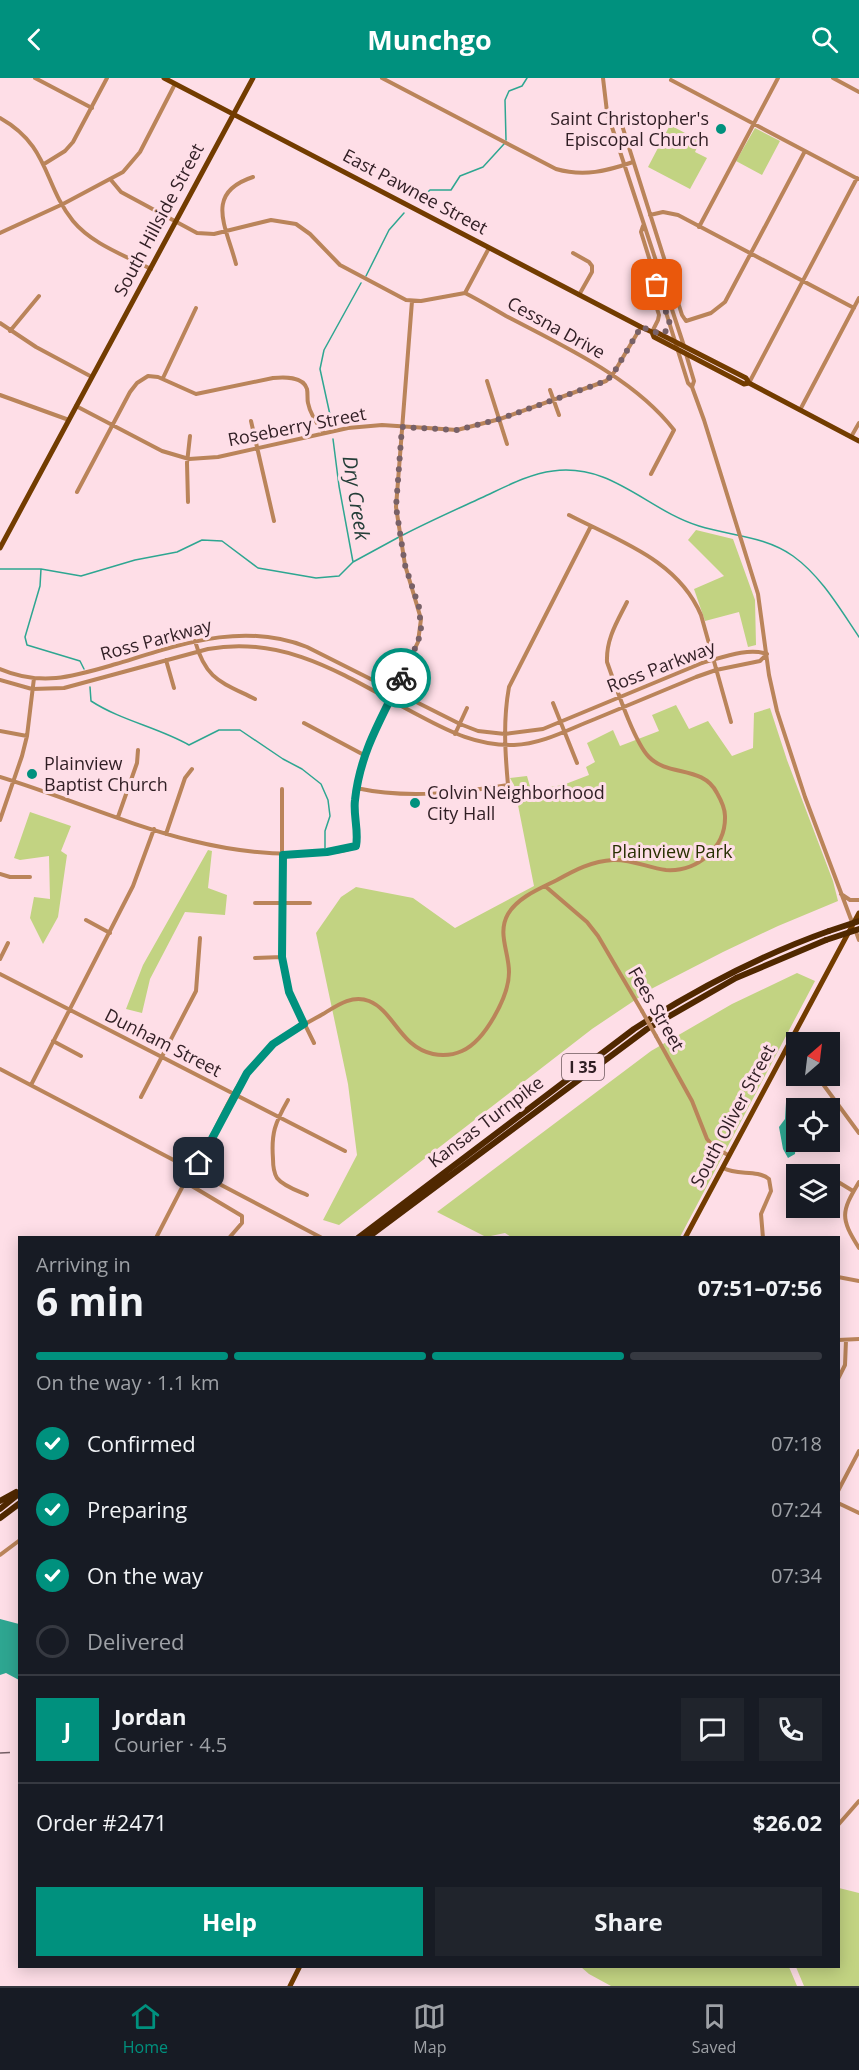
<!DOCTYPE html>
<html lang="en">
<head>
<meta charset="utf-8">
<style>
  :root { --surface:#171b24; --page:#20242c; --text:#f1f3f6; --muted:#9ea1a6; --line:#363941; --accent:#00917e }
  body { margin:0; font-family:"Open Sans",sans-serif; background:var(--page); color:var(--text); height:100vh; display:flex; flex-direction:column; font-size:22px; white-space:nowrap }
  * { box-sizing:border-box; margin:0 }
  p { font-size:20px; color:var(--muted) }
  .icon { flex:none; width:33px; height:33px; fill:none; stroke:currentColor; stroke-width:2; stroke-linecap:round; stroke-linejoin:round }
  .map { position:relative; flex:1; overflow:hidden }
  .side { position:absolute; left:18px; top:1158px; width:822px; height:732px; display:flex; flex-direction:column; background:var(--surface); border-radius:0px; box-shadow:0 3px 15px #0003 }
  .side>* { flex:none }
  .needle { width:39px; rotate:28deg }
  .fabs { position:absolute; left:786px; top:954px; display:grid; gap:12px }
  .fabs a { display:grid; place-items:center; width:54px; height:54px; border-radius:0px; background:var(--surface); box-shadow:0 3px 15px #0003; font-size:30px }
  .pin { position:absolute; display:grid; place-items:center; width:51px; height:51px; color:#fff; margin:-26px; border-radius:12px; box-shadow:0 3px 9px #0006 }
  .courier { position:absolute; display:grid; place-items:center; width:60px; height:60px; margin:-30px; border:4px solid #00917e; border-radius:50%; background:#fff; color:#222; box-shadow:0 2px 8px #0007 }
  .overview em { font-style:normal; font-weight:700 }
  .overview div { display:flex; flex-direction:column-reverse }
  .overview { display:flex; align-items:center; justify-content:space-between; height:102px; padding:0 18px }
  h1 { font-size:39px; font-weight:700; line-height:45px }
  .bar { display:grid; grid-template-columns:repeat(4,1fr); gap:9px 6px; align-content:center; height:72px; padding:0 18px }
  .bar i { height:8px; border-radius:4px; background:var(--line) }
  .bar .current { background:var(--accent) }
  .bar p { grid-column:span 4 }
  .line { display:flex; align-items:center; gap:15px; padding:0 18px; border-top:2px solid var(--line) }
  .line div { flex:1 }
  .round { display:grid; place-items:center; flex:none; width:63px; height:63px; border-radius:0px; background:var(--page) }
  ol { padding:0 18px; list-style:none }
  li { display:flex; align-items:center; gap:18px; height:66px }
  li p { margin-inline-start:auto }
  li .icon { padding:6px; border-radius:50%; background:var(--accent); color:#fff; stroke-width:4 }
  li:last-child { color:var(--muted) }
  li i { width:33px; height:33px; border:3px solid var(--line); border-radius:50% }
  .button { display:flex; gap:12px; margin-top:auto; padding:12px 18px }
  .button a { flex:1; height:69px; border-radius:0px; background:var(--accent); color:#fff; font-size:24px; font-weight:700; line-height:69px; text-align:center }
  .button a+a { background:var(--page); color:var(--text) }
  header { display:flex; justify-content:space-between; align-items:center; height:78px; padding:0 18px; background:var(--accent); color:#fff; font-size:27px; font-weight:700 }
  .tabs { display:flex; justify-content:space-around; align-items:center; height:84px; border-top:2px solid var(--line); background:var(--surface); font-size:16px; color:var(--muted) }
  .tabs a { display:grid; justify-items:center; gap:3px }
  .tabs .current { color:var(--accent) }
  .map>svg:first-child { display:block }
  .green { fill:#c2d382 }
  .water { fill:#2ea691 }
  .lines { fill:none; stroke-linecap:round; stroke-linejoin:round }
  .stream { stroke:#2ea691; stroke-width:1.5 }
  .minor { stroke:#ba845a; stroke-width:4 }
  .major { stroke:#723c00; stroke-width:5 }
  .highway { stroke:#502800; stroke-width:6 }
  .rail { stroke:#755e65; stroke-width:1.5; stroke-dasharray:10 10; stroke-linecap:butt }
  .minor-bridge { stroke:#ba845a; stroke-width:4 }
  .highway-bridge { stroke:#502800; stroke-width:6 }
  .done { stroke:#786168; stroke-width:6; stroke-dasharray:0 10.8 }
  .route { stroke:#00917e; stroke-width:8 }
  .poi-dot { fill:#00917e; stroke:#fedee7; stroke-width:2 }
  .labels { text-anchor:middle; stroke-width:6; stroke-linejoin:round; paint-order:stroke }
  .shield { fill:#fedee7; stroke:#6e585e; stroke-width:1.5 }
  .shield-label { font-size:16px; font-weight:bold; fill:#301e24 }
  .poi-label { font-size:18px; fill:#301e24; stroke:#fedee7; text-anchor:start }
  .street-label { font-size:18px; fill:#301e24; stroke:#fedee7 }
  .park-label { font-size:18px; fill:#282f02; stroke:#fedee7 }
  .water-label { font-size:20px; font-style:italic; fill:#243e38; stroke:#fedee7 }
</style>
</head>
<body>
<header><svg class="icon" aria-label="back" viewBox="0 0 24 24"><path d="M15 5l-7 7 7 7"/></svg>Munchgo<svg class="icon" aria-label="search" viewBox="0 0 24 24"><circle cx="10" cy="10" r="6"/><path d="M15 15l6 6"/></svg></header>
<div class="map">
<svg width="859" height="1908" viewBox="0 0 859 1908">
  <rect width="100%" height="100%" fill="#fedee7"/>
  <path class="green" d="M670,47L700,63L695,74L707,80L690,111L648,89Z
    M755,50L780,63L762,97L736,83Z
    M696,452L733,461L755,522L756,567L748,569L739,534L705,543L694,511L724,498L688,462Z
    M676,627L689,651L708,643L732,678L753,670L754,635L770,630L787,682L833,803L838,823L778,848L723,874L653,910L592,951L339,1147L323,1142L357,1077L348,1006L316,855L341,819L356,809L413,820L455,850L534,808L514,707L510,700L527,698L531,712L563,707L589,697L586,689L595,684L587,665L613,652L620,668L659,653L652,637Z
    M30,734L71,748L61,773L67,777L58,839L43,866L30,840L34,819L50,821L49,778L20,782L14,780Z
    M208,772L212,773L208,810L227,817L225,837L185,834L150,901L142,935L126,931L143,887Z
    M797,895L815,903L680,1159L513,1160L505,1155L486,1159L437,1134L651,973L732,926Z
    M839,1810L859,1815V1908H804L796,1889L838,1888Z
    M581,1889H789L797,1908H611L589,1896Z"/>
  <path class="water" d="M790,1022L797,1024L804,1030H796V1049L794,1055L796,1063L795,1076L788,1080L783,1071L779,1049L785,1041L786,1024Z
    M0,1541L19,1546V1602L6,1595L0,1597Z"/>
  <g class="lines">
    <path class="stream" d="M506,62L505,22L509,13L522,8L527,0
      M419,122L430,112H451L460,98L483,89L504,66
      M366,198L389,152L404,135
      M332,346L320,291L324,272L361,205
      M333,361L339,408L353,484
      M403,457C428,444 455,432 481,420C503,410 528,396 553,393C612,385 647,432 699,448C731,458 765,458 793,478C821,498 840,531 859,559
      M0,491H41L81,498L135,482L177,474L202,462L222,463L258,490L316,500L339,498L353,484L399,459
      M41,491L40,508L25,559L27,567L80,583L84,591
      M90,609L91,623C122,643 157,649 189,667L219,652H240L283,681L302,691L321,706L328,722L330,738L325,753V770"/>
    <path class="minor" d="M35,0L92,30
      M382,0L556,91C584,99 607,93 633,84
      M603,0L607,34L684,268
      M833,0L859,14
      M671,2L858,101
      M0,40C50,68 43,106 73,143C92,166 124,177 151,191
      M620,41L682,237L686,243L711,235L725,224L805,73
      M44,86L65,73L73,64L107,0
      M111,102L121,114L197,155L214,156L271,142L296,146L310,156L340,187L406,222L421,223L465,215
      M650,137L663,134L678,137L854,230
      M643,148L641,154L688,305L692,309L704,342L758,516L769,597L777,633L805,719L852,844
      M699,149L778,0
      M0,155L63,126L123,94L140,74L175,6
      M573,175L589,184L592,188V194L579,217
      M236,186C226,148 204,115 253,99
      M644,190L659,237L658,242L652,254
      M465,215C479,222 492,230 506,238C563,268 634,300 674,352L651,396
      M465,215L489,170
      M0,245L36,269L92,299
      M10,253L39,218
      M686,276L694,303L692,309
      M163,300L196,230
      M487,303L507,366
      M749,305L857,100
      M550,312L559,337
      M0,317L69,342
      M76,328L162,373L189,381L218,379L348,350L382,347L457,352L500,341L606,303L613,296L641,249
      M800,332L859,220
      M251,343L274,443
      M851,359L859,345
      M77,414L130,314L137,305L148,298L158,299L196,316L273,300C284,299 303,298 307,311C308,316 307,321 308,325C310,336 317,346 324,355
      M188,424L187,385L190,358
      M569,437C619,463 678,482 701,537L731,644
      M195,563C206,602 221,604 255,621
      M166,582L174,610
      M0,591C42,609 75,598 116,586C179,567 242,543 307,569L460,646L478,653L505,656L543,651L702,585C721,580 748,569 767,576
      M0,602L32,611L64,610L208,571C289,556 351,602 420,638C450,654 478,668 514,667C543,666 569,651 595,641C629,627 663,613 696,599L716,592L760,583L767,576
      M553,625L577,685
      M304,645L364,677
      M0,653L27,658
      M455,656L467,630
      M0,699C104,731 199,782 311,775C325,774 344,775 356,768L354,726L364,677L418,564L421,541L405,487L396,429L412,223
      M356,710C407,721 458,715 508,707C505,674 503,642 509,609L591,448
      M282,711V879L289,914L314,965
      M118,739L137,685L138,672
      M0,742L22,678L27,658L34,600
      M166,756L185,700L192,691
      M0,796L10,799H30
      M545,808L587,844L598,858L642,933
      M841,816L850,822H859
      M255,825H310
      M86,842L110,855
      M855,851L859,862
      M255,880L282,879
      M0,881L8,865
      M0,896L345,1073
      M656,958L692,1023L707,1061L714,1069L728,1077
      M53,963L81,978
      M0,991L322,1160
      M817,998L859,1055
      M31,1007L133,808L154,751
      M141,1019L196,913L200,860
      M288,1022C275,1045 271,1055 273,1081C273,1088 274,1095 277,1100C283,1108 298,1113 307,1117
      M723,1090C738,1098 756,1091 769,1101L771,1113L761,1136L763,1160
      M830,1099L853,1113
      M185,1104L242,1138V1145L229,1160
      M859,1104C841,1134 840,1140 859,1170
      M156,1160L191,1092L199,1085C219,1045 237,997 272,967C287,954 306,946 323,936C336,928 352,916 369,923C394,933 400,969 433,976C443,978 453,977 462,973C485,963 509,918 509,894C509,874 497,855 508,836C518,819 541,810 557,802C575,792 592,783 613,782C632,781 648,790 666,792C697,794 726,770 725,738C725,730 721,722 717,715C703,687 668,699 649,679C634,664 615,606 607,584C606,561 617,544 627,524
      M838,1199L859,1203
      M838,1262L859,1261
      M838,1301L845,1287L846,1262
      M838,1413L859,1373
      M838,1425L859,1435
      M0,1477L20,1462
      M838,1747L859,1723"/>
    <path class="major" d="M164,0L641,249L652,254H656L746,300L749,305L859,363
      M652,254L654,259L744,306L749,305
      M0,470L253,0
      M685,1160L859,835
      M290,1908L300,1888"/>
    <path class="highway" d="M358,1160L634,951C695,912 761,877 829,853
      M367,1160L647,951L736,900L826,862
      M0,1423L16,1414
      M0,1431L20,1415
      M0,1440L20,1425"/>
    <path class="rail" d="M0,1675L20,1674"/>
    <path class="minor-bridge" d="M642,933L656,958"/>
    <path class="highway-bridge" d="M829,853L859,843
      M826,862L859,851"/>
  </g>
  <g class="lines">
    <path class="done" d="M401,600L418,564L421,551L419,529L405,487L396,429L402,349L457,352L500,341L606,303L613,296L641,249L661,256L666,253L670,246L657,207"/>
    <path class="route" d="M199,1085L247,995L273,966L304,946L289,914L282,879L283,777L327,774L356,768C359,753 353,737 355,722C360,675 381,641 401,600"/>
  </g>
  <g class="poi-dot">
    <circle cx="721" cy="51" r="6"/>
    <circle cx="32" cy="696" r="6"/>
    <circle cx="415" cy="725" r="6"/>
  </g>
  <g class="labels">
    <rect class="shield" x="562" y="976" width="42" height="26" rx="4.5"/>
    <g class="shield-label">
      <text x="583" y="995">I 35</text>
    </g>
    <g class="poi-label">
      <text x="709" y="47" text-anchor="end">Saint Christopher's<tspan x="709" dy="21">Episcopal Church</tspan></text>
      <text x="44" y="692">Plainview<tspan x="44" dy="21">Baptist Church</tspan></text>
      <text x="427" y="721">Colvin Neighborhood<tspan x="427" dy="21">City Hall</tspan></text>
    </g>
    <g class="street-label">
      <text transform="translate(415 114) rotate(28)" y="6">East Pawnee Street</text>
      <text transform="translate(159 142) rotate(-62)" y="6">South Hillside Street</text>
      <text transform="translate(556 250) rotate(29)" y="6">Cessna Drive</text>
      <text transform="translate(297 349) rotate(-11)" y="6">Roseberry Street</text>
      <text transform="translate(156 562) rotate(-15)" y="6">Ross Parkway</text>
      <text transform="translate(661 589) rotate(-21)" y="6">Ross Parkway</text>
      <text transform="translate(656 931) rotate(60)" y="6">Fees Street</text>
      <text transform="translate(163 965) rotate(27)" y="6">Dunham Street</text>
      <text transform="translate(733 1038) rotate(-62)" y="6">South Oliver Street</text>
      <text transform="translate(486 1044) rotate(-37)" y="6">Kansas Turnpike</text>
    </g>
    <g class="park-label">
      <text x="672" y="780">Plainview Park</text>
    </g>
    <g class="water-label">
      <text transform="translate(356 420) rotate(81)" y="7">Dry Creek</text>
    </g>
  </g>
</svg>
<div class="fabs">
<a><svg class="needle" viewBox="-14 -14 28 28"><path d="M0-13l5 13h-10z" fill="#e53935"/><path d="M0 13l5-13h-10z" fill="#9ea1a6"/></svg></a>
<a><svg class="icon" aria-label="locate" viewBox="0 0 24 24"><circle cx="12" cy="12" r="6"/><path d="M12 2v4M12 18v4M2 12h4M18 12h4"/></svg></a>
<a><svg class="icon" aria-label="layers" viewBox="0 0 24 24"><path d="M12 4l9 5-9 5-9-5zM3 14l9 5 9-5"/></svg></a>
</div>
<div class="pin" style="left:657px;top:207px;background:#ea580c"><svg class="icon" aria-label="bag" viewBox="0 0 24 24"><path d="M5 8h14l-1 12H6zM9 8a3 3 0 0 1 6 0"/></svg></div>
<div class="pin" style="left:199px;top:1085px;background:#1f2937"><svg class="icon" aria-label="home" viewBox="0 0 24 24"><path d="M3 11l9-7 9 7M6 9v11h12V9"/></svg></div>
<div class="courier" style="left:401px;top:600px"><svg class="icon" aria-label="bike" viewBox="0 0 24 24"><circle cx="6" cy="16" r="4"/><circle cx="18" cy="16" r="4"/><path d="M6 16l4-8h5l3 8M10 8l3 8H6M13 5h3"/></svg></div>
<section class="side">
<div class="overview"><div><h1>6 min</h1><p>Arriving in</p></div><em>07:51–07:56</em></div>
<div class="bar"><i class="current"></i><i class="current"></i><i class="current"></i><i></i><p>On the way · 1.1 km</p></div>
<ol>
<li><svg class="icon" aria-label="check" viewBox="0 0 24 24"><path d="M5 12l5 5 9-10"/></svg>Confirmed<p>07:18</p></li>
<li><svg class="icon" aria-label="check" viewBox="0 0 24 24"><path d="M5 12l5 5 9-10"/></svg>Preparing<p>07:24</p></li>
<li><svg class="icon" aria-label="check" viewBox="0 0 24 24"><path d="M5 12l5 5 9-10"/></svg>On the way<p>07:34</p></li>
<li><i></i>Delivered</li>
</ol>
<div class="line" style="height:108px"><b class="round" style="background:var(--accent);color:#fff">J</b><div><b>Jordan</b><p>Courier · 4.5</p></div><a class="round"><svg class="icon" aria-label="chat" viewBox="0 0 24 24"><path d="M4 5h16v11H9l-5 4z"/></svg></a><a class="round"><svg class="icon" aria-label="phone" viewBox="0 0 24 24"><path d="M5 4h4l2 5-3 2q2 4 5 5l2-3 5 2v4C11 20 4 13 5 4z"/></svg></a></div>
<div class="line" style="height:78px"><div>Order #2471</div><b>$26.02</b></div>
<div class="button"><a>Help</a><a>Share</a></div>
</section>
</div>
<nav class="tabs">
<a class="current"><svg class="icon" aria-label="home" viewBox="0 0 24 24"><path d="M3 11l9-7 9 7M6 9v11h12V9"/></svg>Home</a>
<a><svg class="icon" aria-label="map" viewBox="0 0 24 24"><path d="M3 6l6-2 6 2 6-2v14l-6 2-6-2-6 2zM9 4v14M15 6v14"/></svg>Map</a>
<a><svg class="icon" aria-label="saved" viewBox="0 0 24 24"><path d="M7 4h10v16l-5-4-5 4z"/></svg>Saved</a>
</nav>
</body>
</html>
